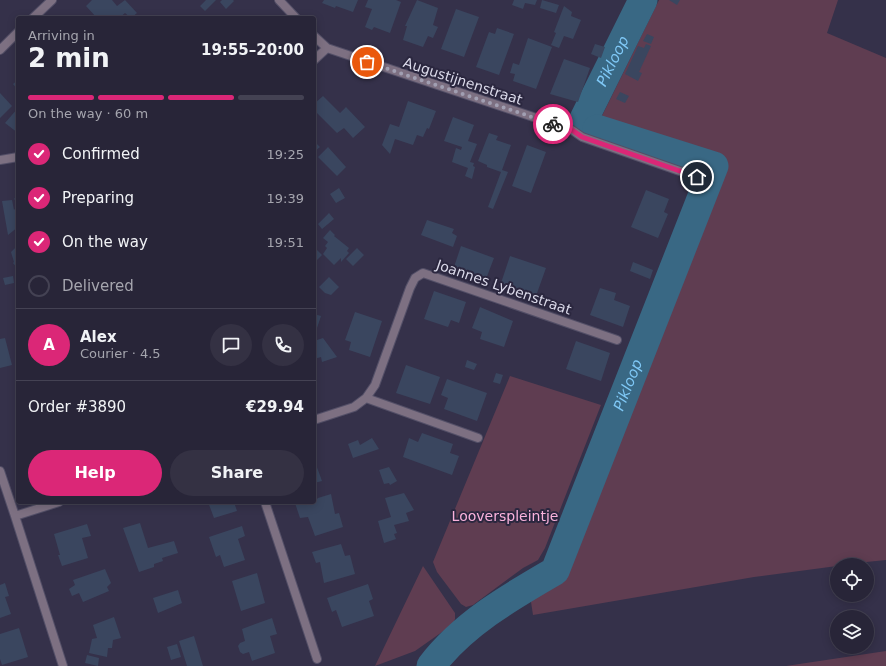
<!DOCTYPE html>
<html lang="en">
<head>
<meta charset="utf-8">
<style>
  :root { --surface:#282538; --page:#343143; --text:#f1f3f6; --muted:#a5a5ae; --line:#444253; --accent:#db2777 }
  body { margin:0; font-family:"DejaVu Sans",sans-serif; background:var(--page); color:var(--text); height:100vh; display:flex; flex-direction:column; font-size:15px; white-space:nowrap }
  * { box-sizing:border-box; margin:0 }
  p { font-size:13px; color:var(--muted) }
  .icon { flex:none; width:22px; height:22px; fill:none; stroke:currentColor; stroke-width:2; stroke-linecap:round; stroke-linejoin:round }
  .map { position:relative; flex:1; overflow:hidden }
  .details { position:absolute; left:16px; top:16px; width:300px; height:488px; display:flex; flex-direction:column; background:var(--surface); border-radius:4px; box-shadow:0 2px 10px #0003,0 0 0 1px var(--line) }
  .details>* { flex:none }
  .buttons { position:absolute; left:830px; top:558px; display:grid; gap:8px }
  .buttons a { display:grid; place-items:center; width:44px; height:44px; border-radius:50%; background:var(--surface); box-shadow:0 2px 10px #0003,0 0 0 1px var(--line); font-size:20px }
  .pin { position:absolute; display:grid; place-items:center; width:34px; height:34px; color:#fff; margin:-17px; border:2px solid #fff; border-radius:50%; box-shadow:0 1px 4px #0007 }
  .courier { position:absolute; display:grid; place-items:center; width:40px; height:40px; margin:-20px; border:3px solid #db2777; border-radius:50%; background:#fff; color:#222; box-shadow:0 1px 5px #0007 }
  .overview em { font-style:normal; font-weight:700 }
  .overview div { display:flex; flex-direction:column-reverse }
  .overview { display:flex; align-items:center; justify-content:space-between; height:68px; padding:0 12px }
  h1 { font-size:26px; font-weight:700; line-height:30px }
  .bar { display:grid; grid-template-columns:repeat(4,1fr); gap:6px 4px; align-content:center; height:48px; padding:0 12px }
  .bar i { height:5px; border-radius:3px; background:var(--line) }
  .bar .current { background:var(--accent) }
  .bar p { grid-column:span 4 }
  .line { display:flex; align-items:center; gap:10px; padding:0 12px; border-top:1px solid var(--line) }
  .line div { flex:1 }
  .round { display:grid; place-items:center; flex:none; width:42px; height:42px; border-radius:21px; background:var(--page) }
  ol { padding:0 12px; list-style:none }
  li { display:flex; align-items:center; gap:12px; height:44px }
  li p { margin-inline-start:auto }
  li .icon { padding:4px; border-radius:50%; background:var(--accent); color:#fff; stroke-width:4 }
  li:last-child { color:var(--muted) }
  li i { width:22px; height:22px; border:2px solid var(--line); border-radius:50% }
  .action { display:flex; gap:8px; margin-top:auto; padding:8px 12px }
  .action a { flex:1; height:46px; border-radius:24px; background:var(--accent); color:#fff; font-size:16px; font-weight:700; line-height:46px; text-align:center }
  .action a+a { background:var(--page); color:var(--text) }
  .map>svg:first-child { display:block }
  .green { fill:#5f3d51 }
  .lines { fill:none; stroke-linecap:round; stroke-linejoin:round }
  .river { stroke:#396884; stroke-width:29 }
  .building { fill:#3a465f }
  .street-casing { stroke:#534f67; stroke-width:10 }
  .street { stroke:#7d7082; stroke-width:8 }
  .done { stroke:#a19fb2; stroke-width:4; stroke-dasharray:0 7.2 }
  .route { stroke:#db2777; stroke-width:5 }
  .labels { text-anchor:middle; stroke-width:4; stroke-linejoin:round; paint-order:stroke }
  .street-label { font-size:14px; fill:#dbdaea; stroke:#2b273f }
  .park-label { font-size:14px; fill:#fab2dc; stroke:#2b273f }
  .water-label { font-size:15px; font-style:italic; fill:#7fc8f6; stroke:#2b273f }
</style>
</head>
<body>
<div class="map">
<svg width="886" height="666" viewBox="0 0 886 666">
  <rect width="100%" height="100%" fill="#35314a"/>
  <path class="green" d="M659,0H838L827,33L886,58V560L837,565V566L754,577L533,615L529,589L555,570L716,173L594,132Z
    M510,376L601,405L545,548L538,560L523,568L473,605L466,607L461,604L437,572L433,562Z
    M423,566L455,613V619L452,625L415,651L375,666Z
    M886,651V666H786Z"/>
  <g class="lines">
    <g class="river">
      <path id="s1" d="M584,123H582L643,0"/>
      <path id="s2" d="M431,666C463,624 510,597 555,571L714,166L597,129"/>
    </g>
  </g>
  <path class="building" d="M92,0H112L117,6L125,0L137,13L131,18L125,13L119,18H97L86,6Z
    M206,0H216L205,11L200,6Z
    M222,0H233L234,1L226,9L220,2Z
    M324,0H358L353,12L336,6L335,8L322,3Z
    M368,0H396L401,2L390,33L374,27L372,30L365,27L372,9L365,7Z
    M417,0L438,8L433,25L438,27L433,38L428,36L423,47L403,40L407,26H405Z
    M514,0H537L535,5L525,3L523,9L512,5Z
    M542,0L559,5L556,13L540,8Z
    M669,0H680L677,5Z
    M564,6L572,12L571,16L581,20L573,39L564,36L559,48L551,45L556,33L554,32Z
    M456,9L479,17L464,57L441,49Z
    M497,28L514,34L499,75L476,67L489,32L495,34Z
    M647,34L654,37L651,44L643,41Z
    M528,38L552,47L536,89L513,81L515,74L510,73L513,63L519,65Z
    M595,44L605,47L601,58L591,54Z
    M646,44L651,46L639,72L642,73L638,81L625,74L638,46L644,48Z
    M564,59L590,68L578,102L550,94Z
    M18,80V90L13,84Z
    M620,92L629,96L625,103L616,99Z
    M0,93L12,106L0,118Z
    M323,96L340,113L346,107L365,127L353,138L344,128L337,133L314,110V104Z
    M408,101L436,111L429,129L427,128L423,137L417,135L413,145L395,139L390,154L382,145L390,124L399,127Z
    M18,108V133L5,123Z
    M453,117L474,125L468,141L477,144L470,162L474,163L473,166L475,167L472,179L465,176L468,168L452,162L456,148L461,150L462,147L444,141Z
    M489,133L498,136L496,140L511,145L502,170L508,172L493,209L488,207L501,172L487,167V165L478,161Z
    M314,141L320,147L314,152Z
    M527,145L546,152L531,193L512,186Z
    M328,147L346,167L337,176L318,157Z
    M339,188L345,198L336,203L330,194Z
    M646,190L669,199L664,212L668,214L658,238L631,227Z
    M18,194V203L14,199Z
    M12,200L14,210L18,205V227L8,235L2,201Z
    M329,213L334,219L322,229L318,224Z
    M427,220L454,229L452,233L457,236L453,247L421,235Z
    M330,230L335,235L334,236L349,248L347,251L349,253L341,262V258L334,265L323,254L327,248L325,246L328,242L323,238Z
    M18,245V269L13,263L14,262L11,252Z
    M461,246L494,258L486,279L454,267Z
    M314,247L322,255L314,263Z
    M357,248L364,255L353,266L346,259Z
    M510,256L546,268L536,296L501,283Z
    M633,262L653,270L650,279L630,271Z
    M13,276L14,283L5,285L3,278Z
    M329,277L339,287L331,295L325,293L319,287Z
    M600,288L616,293L614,300L630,306L623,327L590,315Z
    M434,291L466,302L459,323L451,320L448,327L424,319Z
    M480,307L513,321L504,347L480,339L482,332L472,328Z
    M355,312L382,321L370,357L349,350L351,342L345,340Z
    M314,314L321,316L317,328L314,325Z
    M5,338L12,365L0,368V339Z
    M323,338L337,357L322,362L321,357L314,359V341Z
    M576,341L610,353L601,381L566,369Z
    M467,360L477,364L474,370L465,367Z
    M406,365L440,377L430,404L396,393Z
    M496,373L503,375L500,384L493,382Z
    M447,379L487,393L477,421L444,409L448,398L441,395Z
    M422,433L453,444L450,453L459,456L452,475L403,457L409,438L418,442Z
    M372,438L379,449L353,458L348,444L358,440L360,445Z
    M314,459L322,481L314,483Z
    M389,467L397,481L390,485L389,483L384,484L379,470Z
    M404,493L414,510L406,513L409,521L394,525L397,533L394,534L396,539L384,543L378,521L391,517L385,498Z
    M331,494L335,514L339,513L343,527L315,536L308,517L300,518L295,503L314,502L318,498Z
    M208,502H234L237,511L214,518Z
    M140,523L148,548L174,541L178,553L162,558L163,561L154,564V567L139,572L123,528Z
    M87,524L91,536L82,538L88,558L62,566L58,555H60L54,534Z
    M242,526L245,536L238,539L245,560L224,567L220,555L216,557L209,537Z
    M341,544L345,556L350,555L355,574L324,583L320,562L316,563L312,552Z
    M105,569L111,583L107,587L109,591L83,602L79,593L72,596L69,589L75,585L73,580Z
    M257,573L265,603L241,611L232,581Z
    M5,583L9,596L5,597L11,614L0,618V585Z
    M368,584L373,599L369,601L374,616L342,627L336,610L332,612L327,598Z
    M178,590L182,603L158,613L153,598Z
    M114,617L121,638L113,640L112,648H108L107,657L89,653L92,639L97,638L93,625Z
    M272,618L277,634L270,636L275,653L252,661L249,652L243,654L240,652L238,646L240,643L245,641L242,629Z
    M19,628L28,657L2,665L0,659V634Z
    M194,636L203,666H187L179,641Z
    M177,644L181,657L171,660L167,647Z
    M87,655L99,658L98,666L85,663Z"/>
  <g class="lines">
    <defs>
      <path id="street" d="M279,0L296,18
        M33,18L52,0
        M314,36L327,48L572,130L582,137L697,177
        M0,50L18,32
        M314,60L327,48
        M0,160L18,157
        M366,398L375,385L410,288L415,278L423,273L617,340
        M314,420L354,407L366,398L478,438
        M0,471L15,516
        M59,502L15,516L63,666
        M265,502L317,659"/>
    </defs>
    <use href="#street" class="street-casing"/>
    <use href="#street" class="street"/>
  </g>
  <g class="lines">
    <path class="done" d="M367,62L553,124"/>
    <path class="route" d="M553,124L572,130L582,137L697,177"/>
  </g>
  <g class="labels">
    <g class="street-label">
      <text transform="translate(463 81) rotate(18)" y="5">Augustijnenstraat</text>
      <text transform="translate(504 287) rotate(19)" y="5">Joannes Lybenstraat</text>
    </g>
    <g class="park-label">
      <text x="505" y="521">Looverspleintje</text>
    </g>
    <g class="water-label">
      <text dy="5" stroke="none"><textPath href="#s1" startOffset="71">Pikloop</textPath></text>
      <text dy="5" stroke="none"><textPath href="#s2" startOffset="357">Pikloop</textPath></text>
    </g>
  </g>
</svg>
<div class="buttons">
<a><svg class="icon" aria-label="locate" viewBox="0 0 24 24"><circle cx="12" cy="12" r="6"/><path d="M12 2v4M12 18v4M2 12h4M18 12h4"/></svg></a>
<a><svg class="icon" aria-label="layers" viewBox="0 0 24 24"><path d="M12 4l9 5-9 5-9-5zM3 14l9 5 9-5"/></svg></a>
</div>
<div class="pin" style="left:367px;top:62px;background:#ea580c"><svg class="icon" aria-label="bag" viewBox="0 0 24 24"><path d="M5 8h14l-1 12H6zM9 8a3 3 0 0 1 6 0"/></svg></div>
<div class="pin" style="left:697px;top:177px;background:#1f2937"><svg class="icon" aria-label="home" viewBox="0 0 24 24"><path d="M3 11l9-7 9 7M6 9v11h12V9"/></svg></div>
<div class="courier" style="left:553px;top:124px"><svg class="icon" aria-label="bike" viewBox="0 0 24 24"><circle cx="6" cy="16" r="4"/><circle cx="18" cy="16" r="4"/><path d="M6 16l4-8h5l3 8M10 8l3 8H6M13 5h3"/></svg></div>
<section class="details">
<div class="overview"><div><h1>2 min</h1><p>Arriving in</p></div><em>19:55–20:00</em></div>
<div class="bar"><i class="current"></i><i class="current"></i><i class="current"></i><i></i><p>On the way · 60 m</p></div>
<ol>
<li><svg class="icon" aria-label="check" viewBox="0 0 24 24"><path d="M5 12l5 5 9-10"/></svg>Confirmed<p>19:25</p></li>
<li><svg class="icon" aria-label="check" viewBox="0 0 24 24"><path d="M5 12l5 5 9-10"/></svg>Preparing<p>19:39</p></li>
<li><svg class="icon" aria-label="check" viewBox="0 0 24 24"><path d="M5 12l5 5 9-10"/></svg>On the way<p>19:51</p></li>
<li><i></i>Delivered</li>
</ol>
<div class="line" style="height:72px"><b class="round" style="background:var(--accent);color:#fff">A</b><div><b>Alex</b><p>Courier · 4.5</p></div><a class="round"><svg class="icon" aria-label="chat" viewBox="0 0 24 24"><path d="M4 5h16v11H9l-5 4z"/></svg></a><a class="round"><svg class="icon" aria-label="phone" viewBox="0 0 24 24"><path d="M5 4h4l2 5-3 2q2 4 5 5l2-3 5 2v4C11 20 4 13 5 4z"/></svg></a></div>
<div class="line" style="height:52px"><div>Order #3890</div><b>€29.94</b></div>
<div class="action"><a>Help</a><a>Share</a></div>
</section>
</div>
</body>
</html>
